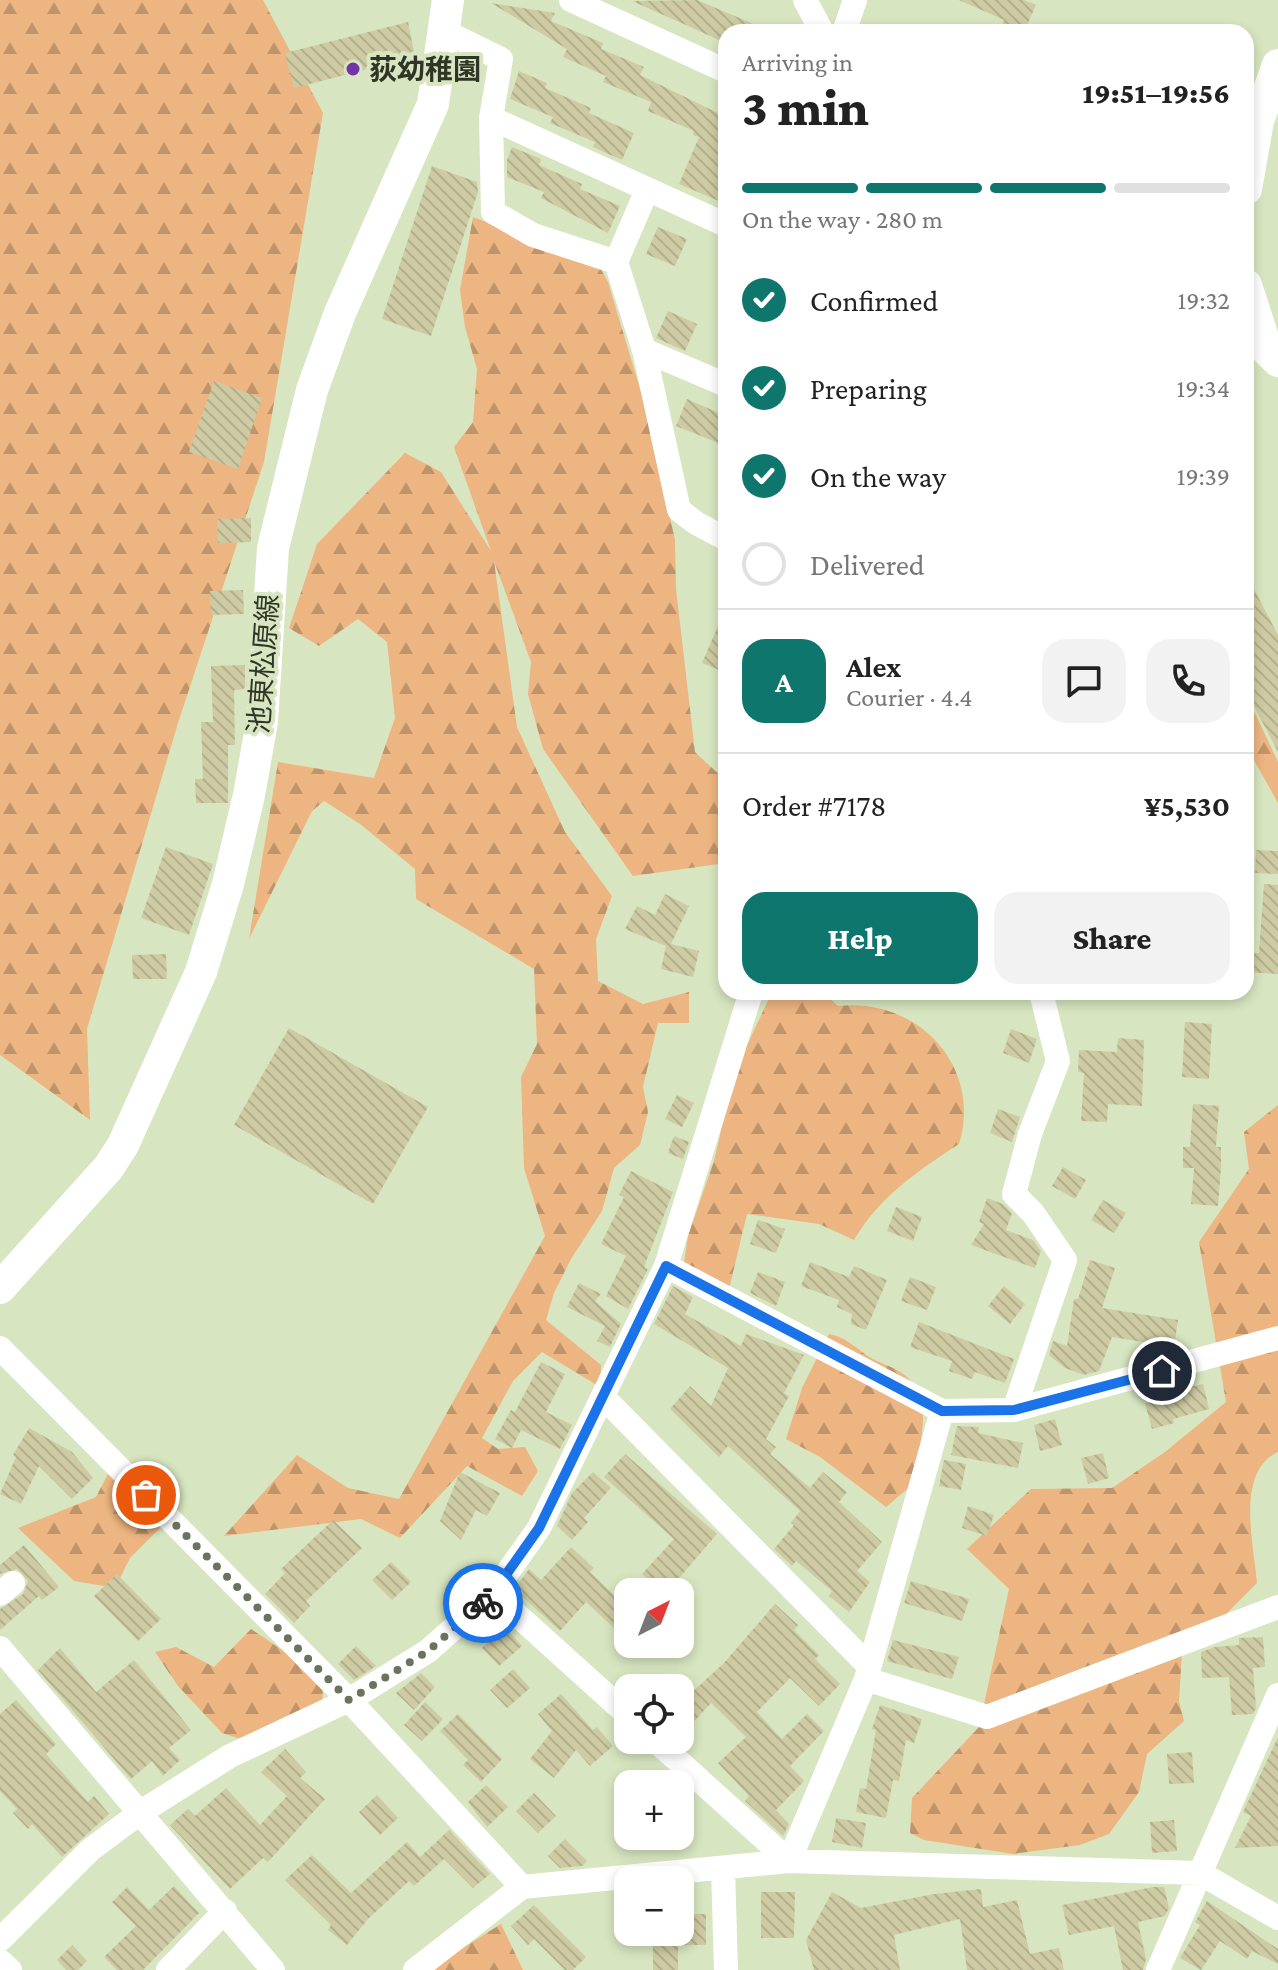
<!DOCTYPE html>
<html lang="en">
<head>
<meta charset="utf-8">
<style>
  :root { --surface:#fff; --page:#f2f2f2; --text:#222; --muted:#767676; --line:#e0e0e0; --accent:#0f766e }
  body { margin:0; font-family:"Crimson Pro","Noto Sans JP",serif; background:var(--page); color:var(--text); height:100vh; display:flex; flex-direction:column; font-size:30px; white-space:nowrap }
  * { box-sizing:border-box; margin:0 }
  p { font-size:26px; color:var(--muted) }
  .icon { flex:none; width:44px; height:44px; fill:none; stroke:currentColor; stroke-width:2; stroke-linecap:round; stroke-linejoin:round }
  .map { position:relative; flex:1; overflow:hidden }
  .drawer { position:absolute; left:718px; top:24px; width:536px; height:976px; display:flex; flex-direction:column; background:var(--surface); border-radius:24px; box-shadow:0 4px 12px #0003 }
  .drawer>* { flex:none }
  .needle { width:52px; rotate:42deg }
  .buttons { position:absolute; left:614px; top:1578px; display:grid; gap:16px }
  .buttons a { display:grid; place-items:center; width:80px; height:80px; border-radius:16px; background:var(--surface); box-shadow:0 4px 12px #0003; font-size:40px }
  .pin { position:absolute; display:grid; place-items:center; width:68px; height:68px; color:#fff; margin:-34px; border:4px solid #fff; border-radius:50%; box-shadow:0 2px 8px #0007 }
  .courier { position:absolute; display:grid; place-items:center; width:80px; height:80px; margin:-40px; border:6px solid #1a73e8; border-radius:50%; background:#fff; color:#222; box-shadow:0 2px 10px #0007 }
  .head em { font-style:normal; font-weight:800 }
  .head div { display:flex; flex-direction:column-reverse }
  .head { display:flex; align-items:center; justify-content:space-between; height:136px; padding:0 24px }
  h1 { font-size:52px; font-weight:800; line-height:60px }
  .bar { display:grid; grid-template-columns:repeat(4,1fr); gap:12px 8px; align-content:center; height:96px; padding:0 24px }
  .bar i { height:10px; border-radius:6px; background:var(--line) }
  .bar .on { background:var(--accent) }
  .bar p { grid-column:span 4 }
  .line { display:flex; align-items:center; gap:20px; padding:0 24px; border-top:2px solid var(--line) }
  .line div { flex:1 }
  .round { display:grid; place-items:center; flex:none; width:84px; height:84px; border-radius:24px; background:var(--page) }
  ol { padding:0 24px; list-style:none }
  li { display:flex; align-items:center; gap:24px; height:88px }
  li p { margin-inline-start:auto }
  li .icon { padding:8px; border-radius:50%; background:var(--accent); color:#fff; stroke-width:4 }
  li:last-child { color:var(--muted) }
  li i { width:44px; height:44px; border:4px solid var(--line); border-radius:50% }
  .action { display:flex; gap:16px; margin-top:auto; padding:16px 24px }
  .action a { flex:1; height:92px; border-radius:24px; background:var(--accent); color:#fff; font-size:32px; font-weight:800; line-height:92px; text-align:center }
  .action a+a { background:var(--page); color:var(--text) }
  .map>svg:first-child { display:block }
  .forest { fill:url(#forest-firs) }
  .building { fill:url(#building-back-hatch) }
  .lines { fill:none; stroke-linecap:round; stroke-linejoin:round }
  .street { stroke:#fff; stroke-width:24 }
  .secondary { stroke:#fff; stroke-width:32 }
  .done { stroke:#6a745d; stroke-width:8; stroke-dasharray:0 14.4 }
  .route { stroke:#1a73e8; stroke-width:10 }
  .poi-dot { fill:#7234a9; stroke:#d7e6c0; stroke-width:3 }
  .labels { text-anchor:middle; stroke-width:8; stroke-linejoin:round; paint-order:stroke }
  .poi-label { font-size:28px; font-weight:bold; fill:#303627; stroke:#d7e6c0; text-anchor:start }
  .street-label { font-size:28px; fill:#303627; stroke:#d7e6c0 }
</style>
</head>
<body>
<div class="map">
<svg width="1278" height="1970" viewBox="0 0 1278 1970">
  <defs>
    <pattern id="forest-firs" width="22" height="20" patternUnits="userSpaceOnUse" patternTransform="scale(2)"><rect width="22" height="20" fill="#edb581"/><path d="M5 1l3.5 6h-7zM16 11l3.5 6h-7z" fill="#c0946a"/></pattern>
    <pattern id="building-back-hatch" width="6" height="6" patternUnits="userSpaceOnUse" patternTransform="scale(2)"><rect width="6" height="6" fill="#cecba4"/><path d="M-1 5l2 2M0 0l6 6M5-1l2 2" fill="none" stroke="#b1af8d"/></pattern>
  </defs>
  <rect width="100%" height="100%" fill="#d7e6c0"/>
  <path class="forest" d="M0,0H263L323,113L264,462L178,723L87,1029L90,1120L0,1055Z
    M473,217L598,264L608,282L646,409L675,540L676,589L695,752L726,781V863L633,876L543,749L528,694L531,662L494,561L517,727L565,832L612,896L596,939L598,981L643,1004L689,992V1023H658L643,1087L648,1112L640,1145L614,1168L602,1211L571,1259L554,1293L546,1320L601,1365L600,1387L542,1352L513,1381L482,1438L498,1449L525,1447L538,1471L522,1496L467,1466L400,1538L361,1519L224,1536L297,1455L348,1488L399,1499L545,1236L524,1168L521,1077L537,1044L534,969L416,899L415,869L360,824L324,801L312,811L249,939L278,762L374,778L395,718L387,642L358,619L319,646L289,628L317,544L405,453L441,472L491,551L454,447L473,422L477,369L465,327L460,290Z
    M1246,694L1278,762V803L1246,746Z
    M772,992H822L838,1006C917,997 983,1066 959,1144C918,1171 879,1197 854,1240L819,1224L747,1214L729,1289L684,1263L688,1236L714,1161L735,1071Z
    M1278,1105V1452C1235,1471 1254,1546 1257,1583L1225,1615L1183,1636L1179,1701L1184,1721L1147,1754L1139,1792L1109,1834L1080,1845L1013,1854L924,1840L910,1833L912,1798L979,1727L1009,1589L967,1549L1031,1489L1112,1488L1165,1452L1226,1402L1199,1242L1249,1169L1244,1132Z
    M829,1334C848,1338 855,1348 871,1358C880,1363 891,1366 900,1372C939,1396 918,1447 912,1485L886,1507L820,1457L786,1439L802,1388Z
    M111,1468L146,1495L160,1528L130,1558L115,1588L74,1581L18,1528L96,1497Z
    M251,1629L306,1666L323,1685L322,1712L256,1744L222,1733L178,1686L155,1652L176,1647L214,1667Z
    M501,1924L523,1970H428Z"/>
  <path class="building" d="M697,0L749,22L768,32H726V43L632,1Z
    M959,0H1024L1036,5L1024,32H999L1004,20Z
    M491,3L555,13L551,21L603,43L601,49L644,67L640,75L726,117V204L679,184L699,137L693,135L694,131L648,111L651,102L603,82L606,76L563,57L567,49Z
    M408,22L415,57L294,88L285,53Z
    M519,71L547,83L545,88L591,108L589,113L634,133L622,160L593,147L595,142L550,123L553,117L510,99Z
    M512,147L541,159L539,165L582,184L580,189L620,206L608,233L541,198L544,192L507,177V160Z
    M432,166L477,182L478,192L431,336L382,319Z
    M658,227L687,239L675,266L646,254Z
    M668,311L697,324L685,351L656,338Z
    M214,381L262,398L238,469L189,452Z
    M687,399L726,416V446L676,426Z
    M251,518V542L218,543L217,519Z
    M1246,574L1278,635V752L1246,691Z
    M243,590L244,614L211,615L210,591Z
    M726,607V673L702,663Z
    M245,665V689L234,690L235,745H228V803H196L195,779H203L201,722H213L211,666Z
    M166,847L213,864L189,935L141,918Z
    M1256,850L1278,851V874L1255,873Z
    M1264,884L1278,885V974L1246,972V953H1259Z
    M665,894L689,906L671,944L699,951L693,977L661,969L666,946L625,929L637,906L655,915Z
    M166,954L167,979H133L132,955Z
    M1185,1022L1212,1024L1209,1079L1182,1077Z
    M289,1028L428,1107L373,1204L234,1125Z
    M1011,1029L1037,1039L1029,1063L1003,1053Z
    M1118,1038L1144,1040L1142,1106L1108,1104L1107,1122L1081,1121L1084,1073L1078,1072L1079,1050L1117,1052Z
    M677,1095L694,1103L682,1127L665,1119Z
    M1193,1104L1219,1106L1216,1147H1221V1168L1218,1206L1191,1204L1194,1168H1183V1147H1190Z
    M998,1109L1020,1117L1012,1142L990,1133Z
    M674,1136L689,1142L683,1159L668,1153Z
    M1063,1167L1086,1180L1075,1199L1052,1186Z
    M631,1171L673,1192L644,1267L648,1269L628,1309L606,1296L626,1256L601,1244L624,1197L619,1195Z
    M987,1198L1003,1204L1012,1213L1006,1230L1033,1240L1041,1251L1035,1268L971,1245L984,1224L979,1222Z
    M1103,1200L1126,1213L1114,1233L1091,1220Z
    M896,1207L922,1217L913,1241L887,1231Z
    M758,1220L785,1229L776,1253L750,1244Z
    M1090,1260L1115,1268L1102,1308L1178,1320L1174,1347L1112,1337L1099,1371L1084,1375L1065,1368L1049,1355L1053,1341L1067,1346L1074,1299H1078Z
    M810,1262L849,1277L854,1266L887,1280L866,1330L851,1324L852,1314L837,1307L839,1300L801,1286Z
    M758,1272L785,1282L776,1306L750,1293Z
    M910,1277L936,1287L927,1310L901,1301Z
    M579,1283L601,1294L595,1301L621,1324L610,1347L597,1341L605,1326L567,1307Z
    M673,1286L693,1297L685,1314L741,1346L746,1334L804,1355L784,1393L789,1396L766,1439L776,1447L770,1454L810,1488L823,1472L847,1492L839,1502L882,1542L857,1571L870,1582L849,1612L829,1596L832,1591L796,1561L792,1566L774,1549L794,1525L791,1523L800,1511L728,1446L719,1457L670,1409L690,1386L711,1406L728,1368L654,1324Z
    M1004,1286L1025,1304L1010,1324L988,1306Z
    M919,1322L1014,1359L1005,1383L975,1372L972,1379L949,1371L952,1361L910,1347Z
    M541,1362L565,1374L546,1412L572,1425L560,1449L521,1430L512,1448L495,1439L511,1410L515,1412Z
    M1203,1384L1209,1409L1173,1419L1174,1423L1152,1429L1145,1403L1182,1394L1181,1389Z
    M1055,1419L1062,1445L1040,1451L1034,1425Z
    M957,1426L979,1427L978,1433L1023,1443L1018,1468L951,1455Z
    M29,1428L72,1452L93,1478L72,1499L39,1466L21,1504L0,1494L16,1457L13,1455Z
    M1103,1453L1109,1478L1088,1484L1081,1458Z
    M625,1454L717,1534L667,1592H662L642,1574L674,1539L604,1477Z
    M944,1460L966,1464L961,1490L939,1486Z
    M460,1472L500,1493L487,1516L476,1510L461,1540L440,1521Z
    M593,1472L611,1488L584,1518L588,1522L572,1540L557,1526L572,1493Z
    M968,1506L994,1515L987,1536L962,1528Z
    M333,1520L362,1548L306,1601L310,1606L294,1623L265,1594L285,1573L281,1569Z
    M24,1545L59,1587L42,1600L39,1596L0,1630V1609L23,1594L28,1581L17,1569L0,1574V1565Z
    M571,1547L594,1568L590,1572L628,1608V1641L586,1602L560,1631L514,1589L529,1569L541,1580Z
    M391,1562L411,1582L392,1600L372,1580Z
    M117,1574L161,1619L138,1641L94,1596Z
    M911,1581L969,1599L962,1621L904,1603Z
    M775,1604L798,1625L794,1630L819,1655L815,1659L840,1684L819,1706L790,1678L757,1712L782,1739L807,1714L824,1731L790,1766L804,1781L776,1810L789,1824L783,1836L745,1801L749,1796L718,1763L746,1737L711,1703L689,1727L680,1719V1685L690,1694L723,1664Z
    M505,1627L522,1646L499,1666L482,1648Z
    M1263,1637L1265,1667L1253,1668L1256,1708L1253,1714L1232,1715L1229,1677L1202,1678L1201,1652L1215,1647L1239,1645V1638Z
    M893,1640L959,1657L952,1679L887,1661Z
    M356,1646L376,1666L354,1680L338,1664Z
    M60,1648L96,1692L134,1660L148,1677L191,1730L169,1748L180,1760L163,1776L152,1761L131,1779L38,1670Z
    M513,1669L530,1688L507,1708L490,1690Z
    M421,1673L435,1687L414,1710L396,1693Z
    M561,1694L593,1730L597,1727L613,1746L590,1766L576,1750L554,1778L530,1759L552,1731L538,1714Z
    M16,1700L56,1744L46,1754L88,1802L94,1796L109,1814L62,1857L32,1824L28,1829L13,1813L17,1809L0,1791V1714Z
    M425,1702L443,1719L422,1741L404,1725Z
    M880,1705L922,1719L914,1743L906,1740L899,1781L893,1780L886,1818L856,1812L860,1788L866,1789L876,1730L872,1729Z
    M458,1714L502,1759L481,1782L463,1765L468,1760L440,1731Z
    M1278,1737V1846L1235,1848L1251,1816L1243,1812Z
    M285,1749L306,1772L300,1778L325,1799L268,1862L263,1858L230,1889L170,1825L188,1809L195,1816L226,1788L260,1825L287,1796L261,1772Z
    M1192,1752L1194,1783L1169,1784L1167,1754Z
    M486,1785L508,1807L487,1827L468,1802Z
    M534,1793L556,1816L538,1833L516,1811Z
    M377,1795L398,1818L380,1835L359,1812Z
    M836,1818L866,1823L862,1848L832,1842Z
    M1174,1820L1177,1851L1152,1853L1150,1822Z
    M449,1830L490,1874L473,1888L444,1859L414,1886L409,1881L368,1919L347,1945L328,1930L331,1925L285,1880L312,1855L351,1893L407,1842L420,1857Z
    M565,1839L587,1861L582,1866L560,1868L548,1856Z
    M174,1886L199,1913L143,1970H117L104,1957L136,1926L112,1902L127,1887L149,1910Z
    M1153,1887H1164L1169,1908L1165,1916L1138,1922L1146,1959L1143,1970H1123L1114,1926L1069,1935L1062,1905Z
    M981,1889L983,1907L1017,1900L1030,1954L1059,1948L1064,1970H967L960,1919L894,1935L900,1970H814L806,1940L832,1892L861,1908L934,1894Z
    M761,1892H795L794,1938H761Z
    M1207,1901L1278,1949V1964L1252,1951L1247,1959L1220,1941L1201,1970L1180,1958L1200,1925L1195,1922Z
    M534,1905L586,1957L573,1970H565L534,1939L528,1945L511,1926Z
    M681,1914H706V1945H682Z
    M653,1932H678V1970H653Z
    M72,1945L87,1961L78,1970H66L57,1960Z"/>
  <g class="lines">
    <path class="street" d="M571,0L726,71
      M805,0L822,32
      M444,31L501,59L491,118L726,225
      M844,32L855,0
      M491,118L493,212L533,235L616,262
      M647,190L616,262L644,350L726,385
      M644,350L679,510L696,523L726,539
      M666,1266L942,1411L1014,1410L1278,1338
      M0,1348L349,1700L522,1887
      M604,1398L869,1666
      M1014,1410L1065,1260L1033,1213L1014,1194L1030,1134L1058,1061L1041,992
      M493,1593L628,1715
      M0,1594L13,1583
      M0,1648L273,1970
      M866,1679L987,1717L1278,1607
      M655,1740L789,1861
      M789,1861L866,1679L942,1411
      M723,1868L726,1970
      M0,1940L90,1850L141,1812L230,1756L349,1700L428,1651L493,1593L539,1528L666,1266L751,992
      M0,1961L10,1970
      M168,1970L225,1911
      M415,1970L522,1887L789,1861L1200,1873L1278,1918
      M1158,1970L1278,1695"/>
    <path class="secondary" d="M1246,189L1258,121L1278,65
      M1246,285L1267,350L1278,361
      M0,1288L109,1167L123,1145L201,972L228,884L249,795L262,722L273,548L312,390L340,313L433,104L448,0"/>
  </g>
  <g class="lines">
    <path class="done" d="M146,1495L349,1700L428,1651L483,1603"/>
    <path class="route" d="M483,1603L493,1593L539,1528L666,1266L942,1411L1014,1410L1162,1371"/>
  </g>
  <circle class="poi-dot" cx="353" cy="69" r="8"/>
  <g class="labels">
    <g class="poi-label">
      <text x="369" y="79">荻幼稚園</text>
    </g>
    <g class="street-label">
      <text transform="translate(263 664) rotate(-86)" y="10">池東松原線</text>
    </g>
  </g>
</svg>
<div class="buttons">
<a><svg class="needle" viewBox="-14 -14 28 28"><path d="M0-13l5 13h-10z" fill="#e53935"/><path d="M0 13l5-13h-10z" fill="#767676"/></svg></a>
<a><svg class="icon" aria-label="locate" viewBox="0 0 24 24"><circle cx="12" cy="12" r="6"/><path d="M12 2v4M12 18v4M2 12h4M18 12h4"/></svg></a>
<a>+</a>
<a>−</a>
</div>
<div class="pin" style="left:146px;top:1495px;background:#ea580c"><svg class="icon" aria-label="bag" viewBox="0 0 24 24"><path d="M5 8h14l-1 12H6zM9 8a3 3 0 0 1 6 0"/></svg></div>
<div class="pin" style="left:1162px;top:1371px;background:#1f2937"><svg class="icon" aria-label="home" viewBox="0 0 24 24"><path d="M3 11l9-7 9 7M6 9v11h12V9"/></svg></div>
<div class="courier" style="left:483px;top:1603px"><svg class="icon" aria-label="bike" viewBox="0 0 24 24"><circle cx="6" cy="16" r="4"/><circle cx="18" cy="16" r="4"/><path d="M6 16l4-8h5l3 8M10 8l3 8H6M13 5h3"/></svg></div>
<section class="drawer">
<div class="head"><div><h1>3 min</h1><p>Arriving in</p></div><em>19:51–19:56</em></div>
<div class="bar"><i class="on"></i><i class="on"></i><i class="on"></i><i></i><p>On the way · 280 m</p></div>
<ol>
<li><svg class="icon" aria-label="check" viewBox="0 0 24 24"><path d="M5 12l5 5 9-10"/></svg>Confirmed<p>19:32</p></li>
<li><svg class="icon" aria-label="check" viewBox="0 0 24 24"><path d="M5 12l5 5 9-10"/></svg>Preparing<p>19:34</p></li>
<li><svg class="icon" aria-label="check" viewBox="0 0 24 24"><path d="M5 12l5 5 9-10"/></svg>On the way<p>19:39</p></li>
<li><i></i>Delivered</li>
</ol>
<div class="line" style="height:144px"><b class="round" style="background:var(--accent);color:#fff">A</b><div><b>Alex</b><p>Courier · 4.4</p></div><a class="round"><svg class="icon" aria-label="chat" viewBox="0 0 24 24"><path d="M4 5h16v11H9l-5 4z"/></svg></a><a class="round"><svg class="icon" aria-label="phone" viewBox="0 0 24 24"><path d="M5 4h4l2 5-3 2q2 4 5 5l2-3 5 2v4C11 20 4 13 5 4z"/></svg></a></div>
<div class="line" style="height:104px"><div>Order #7178</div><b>¥5,530</b></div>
<div class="action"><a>Help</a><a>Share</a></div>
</section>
</div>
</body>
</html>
